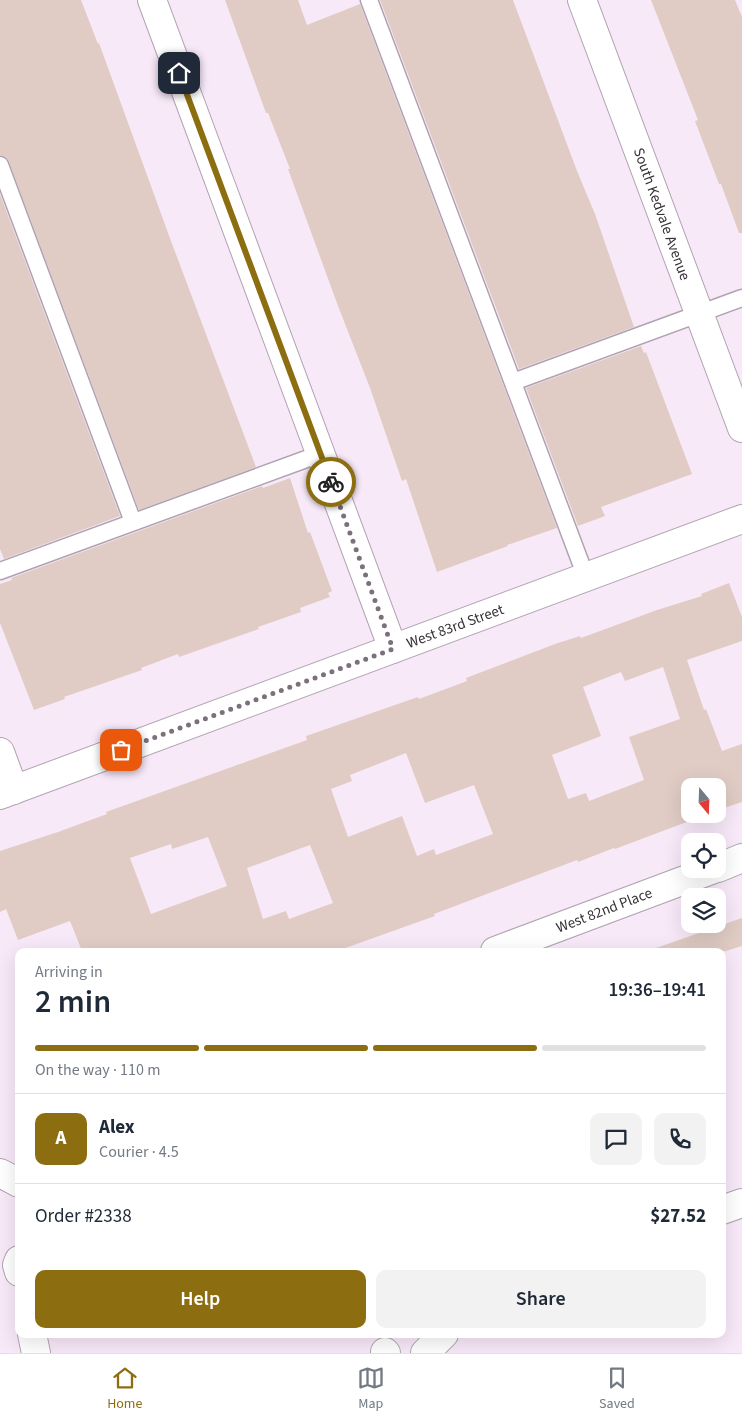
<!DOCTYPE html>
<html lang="en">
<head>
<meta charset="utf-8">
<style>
  :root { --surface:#fff; --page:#f2f2f3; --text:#1f2937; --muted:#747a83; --line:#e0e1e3; --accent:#8c6e10 }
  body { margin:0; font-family:"Source Sans 3",sans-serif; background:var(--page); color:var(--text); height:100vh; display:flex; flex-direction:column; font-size:19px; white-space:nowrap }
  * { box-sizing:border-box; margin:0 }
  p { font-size:16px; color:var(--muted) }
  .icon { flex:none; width:28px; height:28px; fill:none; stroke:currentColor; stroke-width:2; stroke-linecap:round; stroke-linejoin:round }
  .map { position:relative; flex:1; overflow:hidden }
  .sheet { position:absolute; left:15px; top:948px; width:711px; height:390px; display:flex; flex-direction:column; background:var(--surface); border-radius:10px; box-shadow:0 5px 20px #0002 }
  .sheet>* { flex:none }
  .needle { width:32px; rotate:161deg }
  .buttons { position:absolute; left:681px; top:778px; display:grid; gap:10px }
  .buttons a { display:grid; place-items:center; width:45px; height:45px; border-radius:10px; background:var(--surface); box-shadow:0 5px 20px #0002; font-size:25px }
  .pin { position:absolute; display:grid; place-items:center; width:42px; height:42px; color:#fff; margin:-21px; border-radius:10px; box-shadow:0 2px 8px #0006 }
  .courier { position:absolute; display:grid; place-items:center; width:50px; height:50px; margin:-25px; border:4px solid #8c6e10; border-radius:50%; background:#fff; color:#222; box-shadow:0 1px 6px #0007 }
  .overview em { font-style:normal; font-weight:600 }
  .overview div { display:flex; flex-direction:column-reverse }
  .overview { display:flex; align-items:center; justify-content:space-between; height:85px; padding:0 20px }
  h1 { font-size:32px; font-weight:600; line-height:38px }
  .bar { display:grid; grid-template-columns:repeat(4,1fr); gap:8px 5px; align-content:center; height:60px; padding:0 20px }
  .bar i { height:6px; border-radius:4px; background:var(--line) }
  .bar .on { background:var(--accent) }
  .bar p { grid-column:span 4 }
  .line { display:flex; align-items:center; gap:12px; padding:0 20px; border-top:1px solid var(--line) }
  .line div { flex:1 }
  .round { display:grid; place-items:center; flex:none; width:52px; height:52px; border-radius:10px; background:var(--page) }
  .button { display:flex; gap:10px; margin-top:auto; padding:10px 20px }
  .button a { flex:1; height:58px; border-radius:10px; background:var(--accent); color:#fff; font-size:20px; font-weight:600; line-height:58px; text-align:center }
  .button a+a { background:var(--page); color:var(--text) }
  .tab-bar { display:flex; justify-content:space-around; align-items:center; height:70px; border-top:1px solid var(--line); background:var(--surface); font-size:14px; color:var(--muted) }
  .tab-bar a { display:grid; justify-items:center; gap:2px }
  .tab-bar .on { color:var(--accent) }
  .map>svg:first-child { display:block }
  .building { fill:#e0ccc4; fill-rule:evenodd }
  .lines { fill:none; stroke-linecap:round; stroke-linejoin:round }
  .service-casing { stroke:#b0a3b1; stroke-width:19 }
  .minor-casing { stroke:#b0a3b1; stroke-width:30 }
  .tertiary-casing { stroke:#b0a3b1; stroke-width:30 }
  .service { stroke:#fff; stroke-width:16 }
  .minor { stroke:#fff; stroke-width:28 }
  .tertiary { stroke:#fff; stroke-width:28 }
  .done { stroke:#7a717a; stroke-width:5; stroke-dasharray:0 9 }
  .route { stroke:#8c6e10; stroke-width:6 }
  .labels { text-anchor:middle; stroke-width:4; stroke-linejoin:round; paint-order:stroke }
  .street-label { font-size:15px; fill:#363136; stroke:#fff }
</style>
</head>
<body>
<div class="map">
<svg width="742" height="1353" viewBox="0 0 742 1353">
  <rect width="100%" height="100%" fill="#f8e9f9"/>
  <path class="building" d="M0,0H81L98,44L99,43L171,241L256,467L139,510L9,162L6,157L0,155Z
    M225,0H298L307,25L360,4L557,528L507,545L508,546L437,572L406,479L402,481L370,388L338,306L288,169H290L268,113H266Z
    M380,0H513L577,171L595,214L634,327L519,369Z
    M651,0H735L742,17V233H739L721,184H719L695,121L698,120Z
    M0,194L120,516L4,559L0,549Z
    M641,346L644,353L646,352L692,474L601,507L605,516L578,526L526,388Z
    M290,478L308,533L310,532L332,591L328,593L330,597L300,608L301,612L258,627L259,629L179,657L178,654L141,668L142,670L64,697L65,699L34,710L0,623V584L12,580L11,578L262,486L263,488Z
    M729,583L742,617V641L687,660L704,710L706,709L722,751L742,744V802L718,810V786H690V814H708L615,849L614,848L578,862L577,860L434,914L435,916L337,951H82L70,921L18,940L6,909L0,912V851L58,832L107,814L106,812L307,740L306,736L418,697L419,699L467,681L466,678L555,644L580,636L581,638L657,610L702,596L701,594ZM663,667L680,719L629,737L644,780L589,801L586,793L568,799L552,755L601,736L583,687L621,672L625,681ZM406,753L425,803L474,785L493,834L436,855L434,849L417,856L402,816L348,837L331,789L352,781L350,775ZM208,837L227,886L151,914L130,858L171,844L172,849ZM310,845L333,903L289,919L286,911L263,919L247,868Z
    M742,918V946L726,951H657L656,948Z"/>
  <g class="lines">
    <defs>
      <path id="service" d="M369,0L586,577
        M0,165L133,522
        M513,382L742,298
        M0,571L320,454"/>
      <path id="minor" d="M152,0L393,649
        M582,0L742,428
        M0,752L14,790
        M718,868L742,858
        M495,951L714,869
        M0,1173L19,1183
        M722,1210L742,1203
        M19,1260L17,1265L19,1272
        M32,1334L36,1353
        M385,1352L386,1353
        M425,1353L444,1334"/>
      <path id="tertiary" d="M0,795L742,519"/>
    </defs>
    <use href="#service" class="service-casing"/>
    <use href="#minor" class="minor-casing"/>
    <use href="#tertiary" class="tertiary-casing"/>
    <use href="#service" class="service"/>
    <use href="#minor" class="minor"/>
    <use href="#tertiary" class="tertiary"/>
  </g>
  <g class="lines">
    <path class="done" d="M121,750L393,649L331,482"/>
    <path class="route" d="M179,73L331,482"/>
  </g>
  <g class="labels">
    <g class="street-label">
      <text transform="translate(662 214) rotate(70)" y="5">South Kedvale Avenue</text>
      <text transform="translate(455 626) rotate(-20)" y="5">West 83rd Street</text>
      <text transform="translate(604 910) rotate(-21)" y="5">West 82nd Place</text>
    </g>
  </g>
</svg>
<div class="buttons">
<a><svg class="needle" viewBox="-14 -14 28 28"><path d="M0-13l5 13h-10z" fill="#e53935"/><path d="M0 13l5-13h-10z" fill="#747a83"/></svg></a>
<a><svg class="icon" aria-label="locate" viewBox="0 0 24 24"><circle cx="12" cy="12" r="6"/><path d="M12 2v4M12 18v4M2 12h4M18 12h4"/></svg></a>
<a><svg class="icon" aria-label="layers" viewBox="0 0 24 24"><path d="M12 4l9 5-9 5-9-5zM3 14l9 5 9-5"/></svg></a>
</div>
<div class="pin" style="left:121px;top:750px;background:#ea580c"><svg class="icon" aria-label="bag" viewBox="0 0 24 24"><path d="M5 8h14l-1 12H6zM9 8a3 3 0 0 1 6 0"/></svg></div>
<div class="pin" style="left:179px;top:73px;background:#1f2937"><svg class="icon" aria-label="home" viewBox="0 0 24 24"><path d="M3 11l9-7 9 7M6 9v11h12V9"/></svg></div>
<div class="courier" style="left:331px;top:482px"><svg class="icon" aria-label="bike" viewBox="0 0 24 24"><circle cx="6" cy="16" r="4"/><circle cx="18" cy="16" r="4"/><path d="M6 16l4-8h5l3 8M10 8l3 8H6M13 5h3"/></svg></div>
<section class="sheet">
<div class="overview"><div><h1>2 min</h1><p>Arriving in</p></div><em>19:36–19:41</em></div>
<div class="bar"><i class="on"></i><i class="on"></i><i class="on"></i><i></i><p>On the way · 110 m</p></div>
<div class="line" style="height:90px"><b class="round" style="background:var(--accent);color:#fff">A</b><div><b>Alex</b><p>Courier · 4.5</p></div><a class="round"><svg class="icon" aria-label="chat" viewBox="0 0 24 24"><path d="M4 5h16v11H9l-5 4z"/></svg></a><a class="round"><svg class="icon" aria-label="phone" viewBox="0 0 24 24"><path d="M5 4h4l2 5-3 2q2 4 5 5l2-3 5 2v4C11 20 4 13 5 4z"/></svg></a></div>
<div class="line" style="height:65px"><div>Order #2338</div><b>$27.52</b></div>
<div class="button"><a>Help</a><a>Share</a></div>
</section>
</div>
<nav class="tab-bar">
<a class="on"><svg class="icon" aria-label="home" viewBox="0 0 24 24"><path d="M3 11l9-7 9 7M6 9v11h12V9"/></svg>Home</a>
<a><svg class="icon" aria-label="map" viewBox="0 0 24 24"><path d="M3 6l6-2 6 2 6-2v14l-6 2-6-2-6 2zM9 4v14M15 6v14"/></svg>Map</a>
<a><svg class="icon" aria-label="saved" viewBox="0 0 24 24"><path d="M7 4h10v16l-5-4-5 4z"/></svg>Saved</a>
</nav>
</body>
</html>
